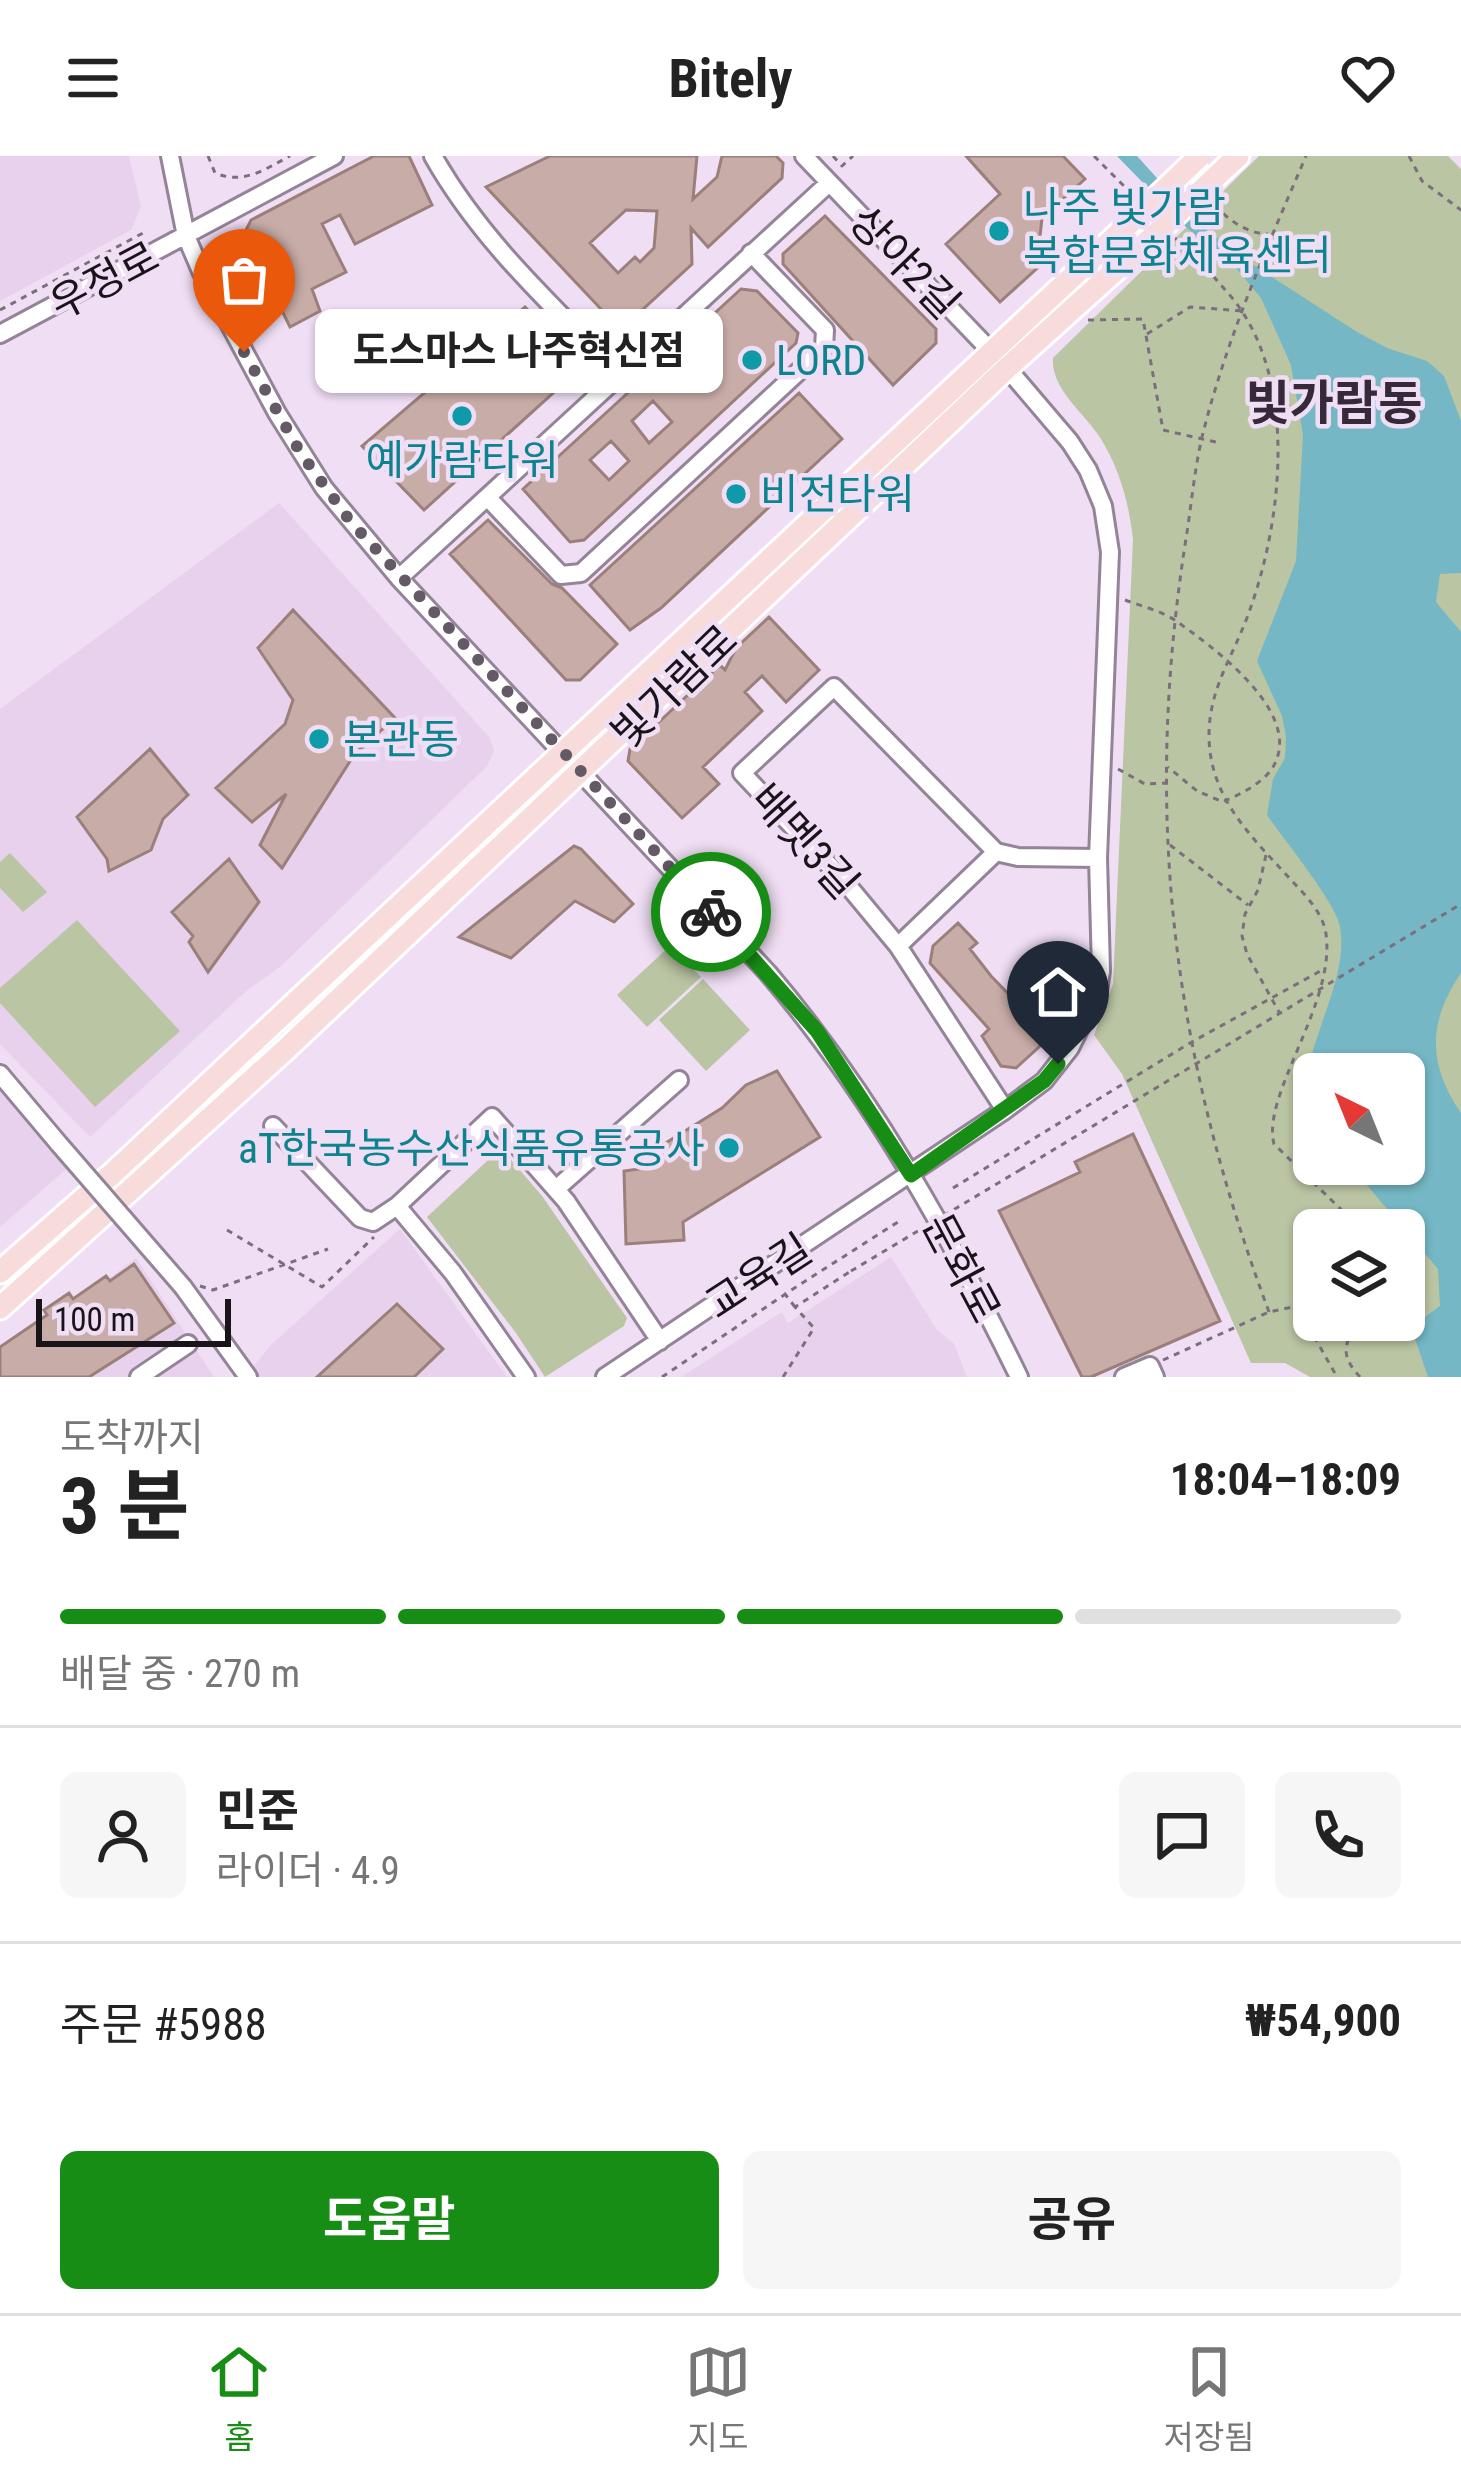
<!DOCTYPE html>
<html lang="ko">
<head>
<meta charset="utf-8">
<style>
  :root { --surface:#fff; --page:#f6f6f6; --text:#222; --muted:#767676; --line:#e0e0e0; --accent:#188d15 }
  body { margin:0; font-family:"Roboto Condensed","Noto Sans KR",sans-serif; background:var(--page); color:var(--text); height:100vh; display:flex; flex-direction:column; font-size:45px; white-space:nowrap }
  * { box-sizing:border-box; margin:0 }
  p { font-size:39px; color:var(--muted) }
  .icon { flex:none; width:66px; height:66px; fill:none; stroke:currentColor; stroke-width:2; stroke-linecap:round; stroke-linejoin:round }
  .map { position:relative; height:1221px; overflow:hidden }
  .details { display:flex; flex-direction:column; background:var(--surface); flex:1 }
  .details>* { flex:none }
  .needle { width:78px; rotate:317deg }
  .tools { position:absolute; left:1293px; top:897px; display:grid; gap:24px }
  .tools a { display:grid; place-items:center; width:132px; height:132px; border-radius:18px; background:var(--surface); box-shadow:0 3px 9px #0004; font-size:60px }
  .scale { position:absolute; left:36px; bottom:30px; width:195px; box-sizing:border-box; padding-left:12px; border:6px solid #19131a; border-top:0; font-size:33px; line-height:42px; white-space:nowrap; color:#19131a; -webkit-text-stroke:9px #f0def4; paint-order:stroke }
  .pin { position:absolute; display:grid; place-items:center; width:102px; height:102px; color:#fff; margin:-123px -51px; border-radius:50% 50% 50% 0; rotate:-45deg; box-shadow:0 0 12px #0007 }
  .pin .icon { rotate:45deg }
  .courier { position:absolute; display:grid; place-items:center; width:120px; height:120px; margin:-60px; border:9px solid #188d15; border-radius:50%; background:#fff; color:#222; box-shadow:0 3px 15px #0007 }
  .bubble { position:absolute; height:84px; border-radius:18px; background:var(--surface); box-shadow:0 3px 9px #0004; font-size:39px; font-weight:700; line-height:84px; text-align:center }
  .summary em { font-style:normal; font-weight:700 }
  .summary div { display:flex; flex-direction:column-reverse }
  .summary { display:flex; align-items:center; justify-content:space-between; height:204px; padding:0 60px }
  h1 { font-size:78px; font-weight:700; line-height:90px }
  .bar { display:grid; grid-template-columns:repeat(4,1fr); gap:18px 12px; align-content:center; height:144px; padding:0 60px }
  .bar i { height:15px; border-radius:9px; background:var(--line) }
  .bar .active { background:var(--accent) }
  .bar p { grid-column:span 4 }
  .line { display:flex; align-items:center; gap:30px; padding:0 60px; border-top:3px solid var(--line) }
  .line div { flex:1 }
  .round { display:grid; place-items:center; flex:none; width:126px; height:126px; border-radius:18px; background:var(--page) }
  .action { display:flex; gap:24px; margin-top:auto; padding:24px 60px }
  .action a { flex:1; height:138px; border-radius:18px; background:var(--accent); color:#fff; font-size:48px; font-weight:700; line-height:138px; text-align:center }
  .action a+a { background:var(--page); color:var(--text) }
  header { display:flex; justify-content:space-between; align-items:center; height:156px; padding:0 60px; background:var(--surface); font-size:54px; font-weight:700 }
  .dock { display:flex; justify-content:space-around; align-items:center; height:168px; border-top:3px solid var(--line); background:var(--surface); font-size:33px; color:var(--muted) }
  .dock a { display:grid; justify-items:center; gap:6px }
  .dock .active { color:var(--accent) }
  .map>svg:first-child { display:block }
  .built { fill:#e7d1ec }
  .green { fill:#bac5a3; fill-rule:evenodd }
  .water { fill:#75b7c5 }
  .building { fill:#c8aca7; stroke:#9a7f7b; stroke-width:3; fill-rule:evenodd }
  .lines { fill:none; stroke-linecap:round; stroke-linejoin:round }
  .minor-casing { stroke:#938497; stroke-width:22 }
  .major-casing { stroke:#fff; stroke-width:27 }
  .path { stroke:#7b6f7d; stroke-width:3; stroke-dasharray:6 6; stroke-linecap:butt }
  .minor { stroke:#fff; stroke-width:16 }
  .major { stroke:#f8dbdb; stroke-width:21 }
  .minor-bridge-casing { stroke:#938497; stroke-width:22; stroke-linecap:butt }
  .major-bridge-casing { stroke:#fff; stroke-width:27; stroke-linecap:butt }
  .path-bridge { stroke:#7b6f7d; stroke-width:3; stroke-dasharray:6 6; stroke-linecap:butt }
  .minor-bridge { stroke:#fff; stroke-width:16 }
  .major-bridge { stroke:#f8dbdb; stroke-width:21 }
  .done { stroke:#645a66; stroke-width:12; stroke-dasharray:0 21.6 }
  .route { stroke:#188d15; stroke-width:15 }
  .culture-dot { fill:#0f9aa8; stroke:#f0def4; stroke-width:4.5 }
  .labels { text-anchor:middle; stroke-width:9; stroke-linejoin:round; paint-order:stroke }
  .culture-label { font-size:42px; fill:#0d838f; stroke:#f0def4; text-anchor:start }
  .street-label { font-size:42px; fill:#19131a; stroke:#f0def4 }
  .quarter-label { font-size:48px; font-weight:bold; fill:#362939; stroke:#f0def4 }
</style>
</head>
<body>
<header><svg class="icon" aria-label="menu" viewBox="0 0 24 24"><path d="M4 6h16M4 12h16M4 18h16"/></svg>Bitely<svg class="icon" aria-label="heart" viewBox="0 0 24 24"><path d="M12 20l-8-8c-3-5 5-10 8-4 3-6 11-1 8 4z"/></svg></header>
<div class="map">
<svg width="1461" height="1221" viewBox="0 0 1461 1221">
  <rect width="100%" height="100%" fill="#f0def4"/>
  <path class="built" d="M0,0H129L141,51L131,74L0,145Z
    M279,347L490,582L494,595L487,610L281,810L245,836L90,981L0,888V553Z
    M0,931L70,1010L0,1071Z
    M400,1073L507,1221H256L253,1211L272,1188Z
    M891,1101L937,1174L954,1188L967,1221H681L782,1156L788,1167Z
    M136,1102L214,1221H0V1205Z"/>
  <path class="green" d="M1259,0H1448L1461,13V1221H1310L1285,1207H1251L1122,918L1094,879L1113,828L1133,383C1129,348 1120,314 1101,283C1085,257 1051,234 1053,202ZM1314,918H1404V1008H1314ZM1314,1074H1404V1164H1314Z
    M10,697L47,736L23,756L0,732V706Z
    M77,764L180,875L95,951L0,847V832Z
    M671,789L701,821L647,871L617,839Z
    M703,823L750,874L706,915L659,864Z
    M501,992L542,1040L627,1162L624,1170L545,1221L516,1177L427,1061Z"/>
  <path class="water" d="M1117,0H1137L1194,63L1241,101L1357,176L1387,192L1427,205L1444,220L1461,265V417L1440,418L1436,446L1461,476V817C1428,866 1427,907 1461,957V1221H1428L1411,1171L1440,1150L1438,1113L1349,1008H1404V918H1314V963C1283,915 1355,829 1339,767C1333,744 1283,682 1267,659L1273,623L1285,602L1286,580L1282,560L1257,505L1296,405L1303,279L1291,209L1261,142L1236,112L1186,71Z"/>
  <path class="building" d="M374,0H409L432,49L355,88L340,59L322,68L346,116L312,133L320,155L290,171L244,78L251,64Z
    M550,0H697L693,43L717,21L722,0H776L783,7L782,22L708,91L691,72L692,108L629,166L615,168L486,31ZM626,54L657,55L654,92L640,106L635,101L618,117L590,87Z
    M966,0H1063L1085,23L1042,62L1040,80L1055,96L1000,146L946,88L1000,38Z
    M825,60L936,173V187L893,229L783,108V98Z
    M741,133L757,135L798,177L796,187L584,384L570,386L523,333ZM653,245L672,266L649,287L632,265ZM611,285L629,305L609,324L590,304Z
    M525,151L576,203L573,219L424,354L362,290Z
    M799,237L842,283L661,452L630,474L590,429Z
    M488,364L552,428L562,432L617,488L580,524H566L450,398Z
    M293,454L395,562L354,599L282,712L260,689L286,638L252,666L216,632L285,568L293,544L258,492Z
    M769,461L819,514L786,546L762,520L745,536L762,555L703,611L719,628L682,662L628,605L630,593L720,509L725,514L736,492Z
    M150,593L188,639L163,663L151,694L109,715L107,703L77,661Z
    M574,690L581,693L633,748L614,766L575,745L511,802L459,781Z
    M229,703L259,746L208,816L189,786L193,780L172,756Z
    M958,767L977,787L970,793L991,820L1028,858L1035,851L1054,870L1039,891L1016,912L1001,910L982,880L989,873L930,807L933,790Z
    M777,915L820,981L683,1066L684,1084L626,1088L624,1015L639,1013L640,1003L722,952L746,929Z
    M1133,978L1220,1165L1091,1221H1082L999,1055L1080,1016L1075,1006Z
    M134,1108L174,1167L89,1221H0V1191L47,1159L44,1154L69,1137L73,1143L106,1120L110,1125Z
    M397,1148L443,1193L414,1221H317Z"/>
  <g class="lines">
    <defs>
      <path id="minor" d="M170,0L186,80L201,115L277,257L324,332L399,422L768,817C872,939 949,1078 1019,1221
        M433,0C481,85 552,149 620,219
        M0,178L334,0
        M488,342L561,419L581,417L824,192L825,174L751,97
        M399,422L829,27
        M898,790L996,696
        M0,918L59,988
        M1005,954L898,790L845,726L742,617L834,531L996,696L1018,701L1098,702
        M273,970L360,1062L373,1066L397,1050L492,961L566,1045L660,1185
        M556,1033L679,924
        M397,1050L453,1117L526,1221
        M183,1131L248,1221
        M139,1221L188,1188
        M605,1221L1005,954L1044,925L1070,892L1098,835L1101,815L1098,702L1110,396L1103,350L1088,314L1070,286L1007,212L804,0
        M1124,1221L1150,1210L1155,1221"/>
      <path id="major" d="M1224,13L1238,0
        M0,1116L112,1018L1132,65
        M0,1152L285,894L1007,212L1147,86"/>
    </defs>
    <use href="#minor" class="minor-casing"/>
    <use href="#major" class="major-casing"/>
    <path class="path" d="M208,0L215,17C244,29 265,13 290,0
      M833,0L842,10L853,0
      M1094,0L1135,41
      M1409,0L1422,25L1461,54
      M1215,49C1228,64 1248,78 1268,78
      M1175,82L1195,100
      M1163,93C1194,91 1208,115 1227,136C1300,217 1283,365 1248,459C1233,500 1209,533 1209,579C1209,642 1252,681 1292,725C1306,740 1323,757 1326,778C1336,847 1261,939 1274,988L1362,1074
      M0,154L143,77
      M1088,164L1143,163L1163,274L1220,287
      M1147,178L1190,151L1243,155
      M1125,444C1141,450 1162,455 1176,465C1212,490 1292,549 1278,599C1272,624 1244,636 1223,646L1197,635L1168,611
      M1118,613L1145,628L1165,627
      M1170,689L1248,749
      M1266,699L1258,734L1245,758L1242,780L1247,798L1279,856
      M1020,1014L1461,748
      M953,1032L1190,887L1324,813
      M227,1074L322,1131L374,1081
      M1404,1118L1415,1134L1414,1145L1404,1150
      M200,1130L213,1134L328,1093
      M795,1151L785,1138L901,1064
      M1269,1156C1173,898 1143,662 1185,389C1191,353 1194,316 1202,281C1226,184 1267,91 1306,0
      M1163,1204L1269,1156L1297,1150L1337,1221
      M662,1221L784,1139
      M783,1221L814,1172L795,1151L851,1115
      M1360,1221C1347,1206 1342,1198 1350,1179L1379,1164"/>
    <use href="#minor" class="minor"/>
    <use href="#major" class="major"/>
    <defs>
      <path id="minor-bridge" d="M59,988L183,1131"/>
      <path id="major-bridge" d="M1132,65L1200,0
        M1147,86L1224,13"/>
    </defs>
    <use href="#minor-bridge" class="minor-bridge-casing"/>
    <use href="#major-bridge" class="major-bridge-casing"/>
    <path class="path-bridge" d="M851,1115L1020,1014"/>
    <use href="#minor-bridge" class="minor-bridge"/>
    <use href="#major-bridge" class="major-bridge"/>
  </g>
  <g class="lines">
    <path class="done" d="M244,196L300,296L350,365L711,756"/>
    <path class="route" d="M711,756L817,875L911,1019L1044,925L1058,908"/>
  </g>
  <g class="culture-dot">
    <circle cx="999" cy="75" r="12"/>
    <circle cx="752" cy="204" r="12"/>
    <circle cx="462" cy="260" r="12"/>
    <circle cx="736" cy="338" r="12"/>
    <circle cx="319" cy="583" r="12"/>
    <circle cx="729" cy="992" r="12"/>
  </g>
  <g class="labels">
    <g class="culture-label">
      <text x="1023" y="66">나주 빛가람<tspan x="1023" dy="48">복합문화체육센터</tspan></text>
      <text x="776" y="219">LORD</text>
      <text x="462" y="319" text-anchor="middle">예가람타워</text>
      <text x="760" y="353">비전타워</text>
      <text x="343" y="598">본관동</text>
      <text x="705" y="1007" text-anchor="end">aT한국농수산식품유통공사</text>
    </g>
    <g class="street-label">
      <text transform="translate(905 106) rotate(46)" y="15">상야2길</text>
      <text transform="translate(104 124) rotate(-28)" y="15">우정로</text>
      <text transform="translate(674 530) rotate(-44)" y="15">빛가람로</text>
      <text transform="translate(805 685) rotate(48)" y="15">배멧3길</text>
      <text transform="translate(962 1112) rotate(62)" y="15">문화로</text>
      <text transform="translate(758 1120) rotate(-33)" y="15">교육길</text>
    </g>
    <g class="quarter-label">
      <text x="1334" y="264">빛가람동</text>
    </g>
  </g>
</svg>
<div class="tools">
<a><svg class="needle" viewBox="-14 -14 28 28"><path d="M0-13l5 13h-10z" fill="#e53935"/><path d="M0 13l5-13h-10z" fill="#767676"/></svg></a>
<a><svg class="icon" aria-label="layers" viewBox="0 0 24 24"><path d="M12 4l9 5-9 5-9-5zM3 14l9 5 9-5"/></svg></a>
</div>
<div class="scale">100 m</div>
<div class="pin" style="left:244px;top:196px;background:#ea580c"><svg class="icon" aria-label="bag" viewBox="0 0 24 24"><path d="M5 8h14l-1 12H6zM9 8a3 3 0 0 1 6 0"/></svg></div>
<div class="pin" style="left:1058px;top:908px;background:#1f2937"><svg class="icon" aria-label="home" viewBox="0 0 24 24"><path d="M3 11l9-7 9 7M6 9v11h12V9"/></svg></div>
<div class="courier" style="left:711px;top:756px"><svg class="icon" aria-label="bike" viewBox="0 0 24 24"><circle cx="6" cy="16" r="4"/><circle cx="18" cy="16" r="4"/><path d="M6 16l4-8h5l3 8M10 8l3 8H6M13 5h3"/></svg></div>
<div class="bubble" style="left:315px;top:153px;width:408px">도스마스 나주혁신점</div>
</div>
<section class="details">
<div class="summary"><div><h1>3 분</h1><p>도착까지</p></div><em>18:04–18:09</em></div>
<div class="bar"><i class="active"></i><i class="active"></i><i class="active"></i><i></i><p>배달 중 · 270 m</p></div>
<div class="line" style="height:216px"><a class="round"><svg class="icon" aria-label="person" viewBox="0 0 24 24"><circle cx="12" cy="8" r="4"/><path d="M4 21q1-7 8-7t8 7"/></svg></a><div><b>민준</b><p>라이더 · 4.9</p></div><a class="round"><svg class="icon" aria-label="chat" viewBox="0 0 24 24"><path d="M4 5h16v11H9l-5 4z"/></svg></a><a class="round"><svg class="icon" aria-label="phone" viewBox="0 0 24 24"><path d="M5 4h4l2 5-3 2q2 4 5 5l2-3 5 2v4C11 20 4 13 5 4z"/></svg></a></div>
<div class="line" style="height:156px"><div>주문 #5988</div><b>₩54,900</b></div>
<div class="action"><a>도움말</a><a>공유</a></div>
</section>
<nav class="dock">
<a class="active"><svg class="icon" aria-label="home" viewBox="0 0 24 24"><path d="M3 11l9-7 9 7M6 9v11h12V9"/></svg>홈</a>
<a><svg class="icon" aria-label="map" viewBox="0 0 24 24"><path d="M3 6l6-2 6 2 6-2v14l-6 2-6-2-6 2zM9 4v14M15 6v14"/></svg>지도</a>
<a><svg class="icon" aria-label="saved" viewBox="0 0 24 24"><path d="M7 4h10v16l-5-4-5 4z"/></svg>저장됨</a>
</nav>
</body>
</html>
